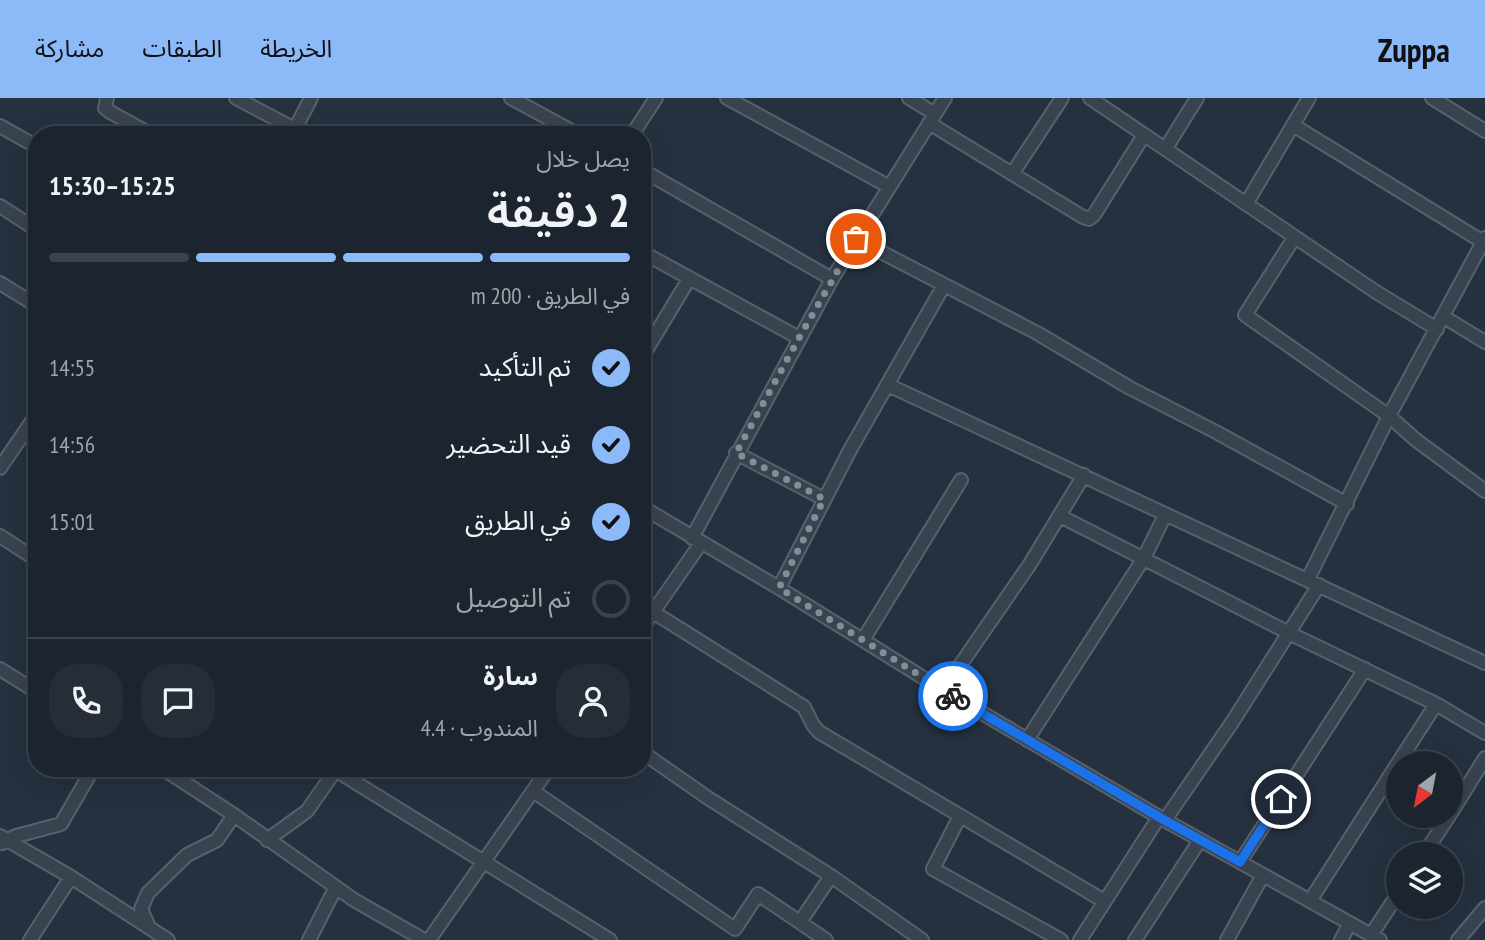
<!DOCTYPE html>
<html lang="ar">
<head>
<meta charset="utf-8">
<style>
  :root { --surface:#1c252f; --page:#252d37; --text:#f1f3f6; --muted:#a0a5aa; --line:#3a424b; --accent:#8cb9f8 }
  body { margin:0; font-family:"PT Sans Narrow","Noto Sans Arabic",sans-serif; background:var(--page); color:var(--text); direction:rtl; height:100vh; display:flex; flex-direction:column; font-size:26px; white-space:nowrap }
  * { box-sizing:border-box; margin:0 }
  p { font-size:23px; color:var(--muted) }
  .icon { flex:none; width:38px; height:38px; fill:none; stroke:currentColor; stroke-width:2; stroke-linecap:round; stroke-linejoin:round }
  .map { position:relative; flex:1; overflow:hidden; direction:ltr }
  .panel { position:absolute; left:28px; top:28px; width:623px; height:651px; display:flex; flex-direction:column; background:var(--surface); border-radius:28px; box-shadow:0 7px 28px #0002,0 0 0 2px var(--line); direction:rtl }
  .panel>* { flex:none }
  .needle { width:46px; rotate:212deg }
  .fabs { position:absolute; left:1386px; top:653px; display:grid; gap:14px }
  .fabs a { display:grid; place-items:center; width:77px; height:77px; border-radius:50%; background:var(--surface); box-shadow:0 7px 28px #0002,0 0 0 2px var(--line); font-size:35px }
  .pin { position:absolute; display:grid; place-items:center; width:60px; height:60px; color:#fff; margin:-30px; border:4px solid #fff; border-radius:50%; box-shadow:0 2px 7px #0007 }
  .courier { position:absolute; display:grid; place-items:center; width:70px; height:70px; margin:-35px; border:5px solid #1a73e8; border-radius:50%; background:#fff; color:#222; box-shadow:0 2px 9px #0007 }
  .summary em { font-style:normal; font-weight:600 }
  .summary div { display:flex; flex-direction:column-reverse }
  .summary { display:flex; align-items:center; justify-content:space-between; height:119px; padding:0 21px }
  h1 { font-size:46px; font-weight:600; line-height:52px }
  .bar { display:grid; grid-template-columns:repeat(4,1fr); gap:10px 7px; align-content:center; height:84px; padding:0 21px }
  .bar i { height:9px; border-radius:5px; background:var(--line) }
  .bar .current { background:var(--accent) }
  .bar p { grid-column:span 4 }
  .line { display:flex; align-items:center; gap:18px; padding:0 21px; border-top:2px solid var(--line) }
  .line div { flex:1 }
  .round { display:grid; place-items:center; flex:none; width:74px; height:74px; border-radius:28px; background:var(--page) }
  ol { padding:0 21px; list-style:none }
  li { display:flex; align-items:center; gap:21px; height:77px }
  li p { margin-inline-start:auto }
  li .icon { padding:7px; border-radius:50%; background:var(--accent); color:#111; stroke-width:4 }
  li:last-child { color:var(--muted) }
  li i { width:38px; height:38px; border:4px solid var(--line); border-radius:50% }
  header { display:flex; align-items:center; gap:42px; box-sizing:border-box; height:98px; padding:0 35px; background:var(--accent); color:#111 }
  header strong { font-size:33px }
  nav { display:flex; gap:38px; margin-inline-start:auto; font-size:24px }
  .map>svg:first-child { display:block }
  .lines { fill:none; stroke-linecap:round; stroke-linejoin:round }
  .street-casing { stroke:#57616d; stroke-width:16 }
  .street { stroke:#39434f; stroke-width:12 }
  .done { stroke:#838d99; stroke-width:7; stroke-dasharray:0 12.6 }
  .route { stroke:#1a73e8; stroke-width:9 }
</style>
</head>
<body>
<header>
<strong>Zuppa</strong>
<nav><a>الخريطة</a><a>الطبقات</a><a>مشاركة</a></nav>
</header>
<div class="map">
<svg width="1485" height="842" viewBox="0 0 1485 842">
  <rect width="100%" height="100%" fill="#25313f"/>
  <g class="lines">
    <defs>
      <path id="street" d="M107,0L105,10L110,14L152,37
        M236,0L306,37
        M511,0L579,37
        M727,0L888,88
        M909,0L935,16
        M1090,0L1376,194L1437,231
        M1432,0L1485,33
        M929,25L1083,119L1089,121L1094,117L1144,37
        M1293,27L1483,144
        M0,28L37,49
        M295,31L311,0
        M632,37L656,0
        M1166,50L1197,0
        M642,72L832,181
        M1012,76L1062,0
        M1246,106L1309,0
        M0,108L37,132
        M1294,140L1245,217L1389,318L1416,342L1485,393
        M856,141L1037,235L1130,290L1216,334L1347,406
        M642,154L799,240
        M0,185L37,208
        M1444,219L1485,244
        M642,259L689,181
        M888,287L1485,565
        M736,355L824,401
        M0,370L37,316
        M642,409L779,490L943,592L1159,719L1380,842
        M1060,418L1289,535L1436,606L1485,635
        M0,438L37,462
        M692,440L832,181L945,0
        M1308,481L1389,318L1485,140
        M779,490L850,352L944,187
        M642,507L804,609L813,627L819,634L1104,803
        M642,530L701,445
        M863,542L961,382
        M0,571L37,594
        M943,592L1030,466L1084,377
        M1027,642L1144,460L1165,417
        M642,654L708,700L831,778L922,842
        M1398,665L1436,606
        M162,670L234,717L354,802L424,842
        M332,670L610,842
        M533,693L735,831L758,796L826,842
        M1451,715L1485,660
        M960,718L933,771L1061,842
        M1165,722L1233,623L1319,487
        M0,738L71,779L168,842
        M267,742L307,713L335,673
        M2,745L16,738L61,726L90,676L91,670
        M1424,756L1449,718
        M1240,764L1365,571
        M1310,803L1398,665
        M800,824L831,778
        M149,829L141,811L148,795L187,757L217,742L234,717
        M1371,837L1398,796
        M30,842L71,779
        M309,842L336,789
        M429,842L549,670
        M1080,842L1159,719
        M1135,842L1200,742
        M1227,842L1263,777
        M1341,842L1350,825
        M1458,842L1485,810"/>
    </defs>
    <use href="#street" class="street-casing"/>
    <use href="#street" class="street"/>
  </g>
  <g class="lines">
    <path class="done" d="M856,141L799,240L736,355L824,401L779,490L953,598"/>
    <path class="route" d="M953,598L1159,719L1240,764L1281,701"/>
  </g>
</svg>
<div class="fabs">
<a><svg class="needle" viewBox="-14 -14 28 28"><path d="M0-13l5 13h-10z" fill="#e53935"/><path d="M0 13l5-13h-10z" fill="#a0a5aa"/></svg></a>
<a><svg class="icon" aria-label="layers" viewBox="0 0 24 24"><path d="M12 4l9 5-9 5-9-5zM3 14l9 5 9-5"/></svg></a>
</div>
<div class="pin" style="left:856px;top:141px;background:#ea580c"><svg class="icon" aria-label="bag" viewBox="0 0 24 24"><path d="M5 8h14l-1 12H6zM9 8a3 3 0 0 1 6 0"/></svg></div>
<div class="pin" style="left:1281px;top:701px;background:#1f2937"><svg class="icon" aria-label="home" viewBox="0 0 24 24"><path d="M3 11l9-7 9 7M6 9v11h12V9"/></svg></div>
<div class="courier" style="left:953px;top:598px"><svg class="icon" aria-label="bike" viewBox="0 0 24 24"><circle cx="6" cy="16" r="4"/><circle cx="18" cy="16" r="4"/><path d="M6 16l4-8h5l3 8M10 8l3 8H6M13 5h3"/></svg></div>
<section class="panel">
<div class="summary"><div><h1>2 دقيقة</h1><p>يصل خلال</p></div><em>15:25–15:30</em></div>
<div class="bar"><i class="current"></i><i class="current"></i><i class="current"></i><i></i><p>في الطريق · 200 m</p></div>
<ol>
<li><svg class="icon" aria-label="check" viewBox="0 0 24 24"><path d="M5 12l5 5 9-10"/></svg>تم التأكيد<p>14:55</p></li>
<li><svg class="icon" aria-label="check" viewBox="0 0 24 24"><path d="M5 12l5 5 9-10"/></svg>قيد التحضير<p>14:56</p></li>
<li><svg class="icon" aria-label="check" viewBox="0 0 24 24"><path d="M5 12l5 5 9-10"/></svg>في الطريق<p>15:01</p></li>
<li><i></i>تم التوصيل</li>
</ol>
<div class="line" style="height:126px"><a class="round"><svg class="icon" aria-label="person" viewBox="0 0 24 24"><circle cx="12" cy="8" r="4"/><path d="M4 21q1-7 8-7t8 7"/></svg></a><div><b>سارة</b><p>المندوب · 4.4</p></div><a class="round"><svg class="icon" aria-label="chat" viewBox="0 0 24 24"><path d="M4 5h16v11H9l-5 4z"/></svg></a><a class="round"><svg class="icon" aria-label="phone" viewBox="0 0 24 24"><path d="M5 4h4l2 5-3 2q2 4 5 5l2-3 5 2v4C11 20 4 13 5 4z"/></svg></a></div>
</section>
</div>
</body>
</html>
